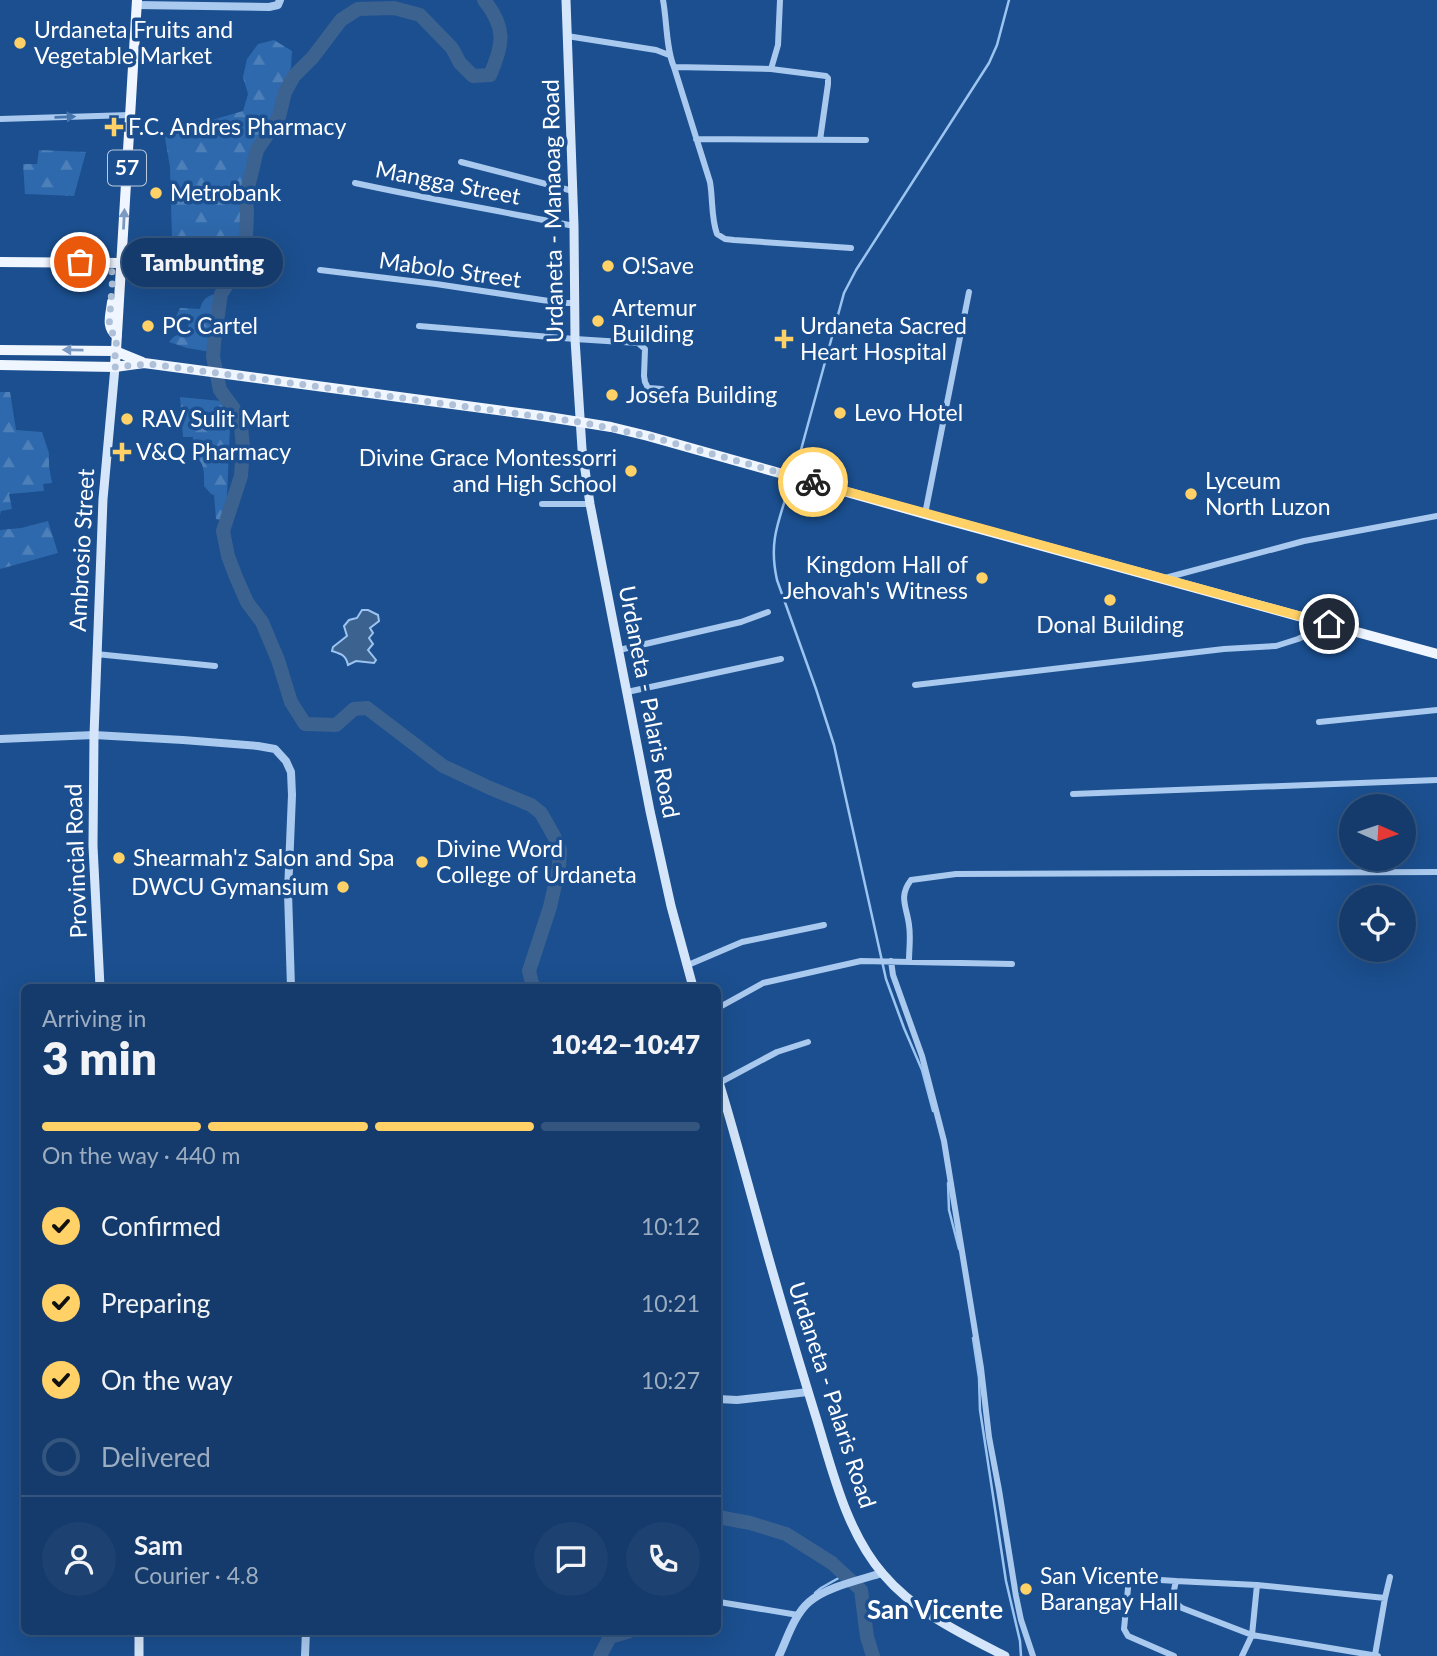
<!DOCTYPE html>
<html lang="en">
<head>
<meta charset="utf-8">
<style>
  :root { --surface:#143b6b; --page:#1d4271; --text:#f1f3f6; --muted:#9dadc1; --line:#33557e; --accent:#ffd166 }
  body { margin:0; font-family:Lato,sans-serif; background:var(--page); color:var(--text); height:100vh; display:flex; flex-direction:column; font-size:26px; white-space:nowrap }
  * { box-sizing:border-box; margin:0 }
  p { font-size:23px; color:var(--muted) }
  .icon { flex:none; width:38px; height:38px; fill:none; stroke:currentColor; stroke-width:2; stroke-linecap:round; stroke-linejoin:round }
  .map { position:relative; flex:1; overflow:hidden }
  .details { position:absolute; left:21px; top:984px; width:700px; height:651px; display:flex; flex-direction:column; background:var(--surface); border-radius:10px; box-shadow:0 7px 28px #0002,0 0 0 2px var(--line) }
  .details>* { flex:none }
  .needle { width:46px; rotate:93deg }
  .controls { position:absolute; left:1339px; top:794px; display:grid; gap:14px }
  .controls a { display:grid; place-items:center; width:77px; height:77px; border-radius:50%; background:var(--surface); box-shadow:0 7px 28px #0002,0 0 0 2px var(--line); font-size:35px }
  .pin { position:absolute; display:grid; place-items:center; width:60px; height:60px; color:#fff; margin:-30px; border:4px solid #fff; border-radius:50%; box-shadow:0 2px 7px #0007 }
  .courier { position:absolute; display:grid; place-items:center; width:70px; height:70px; margin:-35px; border:5px solid #ffd166; border-radius:50%; background:#fff; color:#222; box-shadow:0 2px 9px #0007 }
  .bubble { position:absolute; height:49px; border-radius:24px; background:var(--surface); box-shadow:0 7px 28px #0002,0 0 0 2px var(--line); font-size:23px; font-weight:800; line-height:49px; text-align:center }
  .head em { font-style:normal; font-weight:800 }
  .head div { display:flex; flex-direction:column-reverse }
  .head { display:flex; align-items:center; justify-content:space-between; height:119px; padding:0 21px }
  h1 { font-size:46px; font-weight:800; line-height:52px }
  .bar { display:grid; grid-template-columns:repeat(4,1fr); gap:10px 7px; align-content:center; height:84px; padding:0 21px }
  .bar i { height:9px; border-radius:5px; background:var(--line) }
  .bar .current { background:var(--accent) }
  .bar p { grid-column:span 4 }
  .line { display:flex; align-items:center; gap:18px; padding:0 21px; border-top:2px solid var(--line) }
  .line div { flex:1 }
  .round { display:grid; place-items:center; flex:none; width:74px; height:74px; border-radius:37px; background:var(--page) }
  ol { padding:0 21px; list-style:none }
  li { display:flex; align-items:center; gap:21px; height:77px }
  li p { margin-inline-start:auto }
  li .icon { padding:7px; border-radius:50%; background:var(--accent); color:#111; stroke-width:4 }
  li:last-child { color:var(--muted) }
  li i { width:38px; height:38px; border:4px solid var(--line); border-radius:50% }
  .map>svg:first-child { display:block }
  .forest { fill:url(#forest-firs) }
  .water { fill:#3c6290; stroke:#9cc4f0; stroke-width:2 }
  .lines { fill:none; stroke-linecap:round; stroke-linejoin:round }
  .stream { stroke:#9cc4f0; stroke-width:2.5 }
  .river { stroke:#3c6290; stroke-width:14 }
  .minor { stroke:#a9c9ee; stroke-width:6 }
  .tertiary { stroke:#a9c9ee; stroke-width:8 }
  .secondary { stroke:#d6e6fa; stroke-width:9 }
  .primary { stroke:#f0f6ff; stroke-width:10 }
  .oneway { fill:#4674ac }
  .oneway2 { fill:#7b9ac1 }
  .done { stroke:#afc1d8; stroke-width:7; stroke-dasharray:0 12.6 }
  .route { stroke:#ffd166; stroke-width:9 }
  .poi-dot { fill:#ffd166; stroke:#1b4f8f; stroke-width:2.5 }
  .labels { text-anchor:middle; stroke-width:7; stroke-linejoin:round; paint-order:stroke }
  .shield { fill:#1b4f8f; stroke:#bbcadd; stroke-width:2 }
  .shield-label { font-size:21px; font-weight:bold; fill:#fff }
  .poi-label { font-size:23px; fill:#fff; stroke:#1b4f8f; text-anchor:start }
  .street-label { font-size:23px; fill:#fff; stroke:#1b4f8f }
  .quarter-label { font-size:26px; font-weight:bold; fill:#fff; stroke:#1b4f8f }
</style>
</head>
<body>
<div class="map">
<svg width="1437" height="1656" viewBox="0 0 1437 1656">
  <defs>
    <pattern id="forest-firs" width="22" height="20" patternUnits="userSpaceOnUse" patternTransform="scale(1.75)"><rect width="22" height="20" fill="#2e69ad"/><path d="M5 1l3.5 6h-7zM16 11l3.5 6h-7z" fill="#4d80b9"/></pattern>
  </defs>
  <rect width="100%" height="100%" fill="#1b4f8f"/>
  <path class="forest" d="M274,40L292,51L291,67L273,121L258,142L244,194C244,206 247,217 245,229C242,248 231,266 223,283L201,267L183,247L172,239L170,167L165,138L179,122H205L243,111L248,94L243,77L247,59L258,44Z
    M39,150L86,152L74,196L25,194L23,164H37Z
    M218,293L211,352L187,348L169,342C174,336 177,334 184,334V329H188L189,318L176,317L180,308L200,309C203,298 207,296 218,293Z
    M0,392H10L16,430L42,432L49,453V466L52,483L43,484L44,491L9,494L12,509L1,511L0,515Z
    M180,397L231,402L226,521L216,519L214,495L211,494L204,486C204,477 205,466 199,460H191L193,437H183Z
    M48,521L58,553L0,569V530L21,528Z"/>
  <path class="water" d="M362,610H368L378,615L379,621L370,628L373,633L369,638L373,644L368,650L376,660L374,663L356,661L348,665C346,655 341,654 332,651L333,647L347,636L344,626L349,620L357,618Z"/>
  <g class="lines">
    <path class="stream" d="M796,468L844,293L856,270L989,63L997,45L1009,0
      M788,491C777,525 769,544 777,580L816,689L834,745L886,979L904,1028L922,1070L933,1111
      M948,1183L949,1210L959,1249
      M973,1338L979,1378L980,1410L1006,1581L1020,1641L1021,1656
      M815,1593L821,1588L844,1575"/>
    <path class="river" d="M484,0C506,27 504,44 490,75L473,76L460,63L452,48L420,15L394,8L358,9L341,20L313,57L294,76L285,92L279,117L257,150L246,196L247,212L246,236L232,277L221,294L214,343L213,357L220,390L234,409L241,427L243,447L241,476L223,531L228,556L236,577L247,602L262,622L278,660L291,702L305,724L336,725L354,709L367,708L443,766L490,788L531,805L541,813L554,836L560,850L559,867L550,907L529,971L533,987
      M718,1517L750,1523L786,1534L832,1563L861,1590L867,1637L873,1656
      M600,1656L610,1637L630,1631"/>
    <path class="minor" d="M663,0C667,21 666,49 674,67L710,182C713,199 711,218 717,234L725,239L734,240L851,248
      M567,36L656,50L669,55
      M674,67L771,69L826,76L828,78V84L820,140
      M771,69L778,45L780,0
      M0,119L130,115
      M696,139L866,140
      M461,162L573,191
      M355,183C428,199 501,211 574,226
      M320,270L436,284L562,303H574
      M419,326L575,339L638,343L645,349L644,376L645,382L648,388L662,389
      M542,504H590
      M925,514L969,292
      M1165,578L1304,541L1437,516
      M619,650L741,622L768,612
      M96,654L215,666
      M915,685L1224,649L1276,646L1298,639L1327,625
      M627,692L781,659
      M1319,722L1437,710
      M1073,794L1437,780
      M891,961L893,975L922,1056L944,1141L981,1368L989,1437L999,1490L1016,1596L1021,1620L1033,1656
      M909,961C909,949 911,937 909,925C907,907 898,897 911,880L956,874L1437,872
      M688,965L742,942L824,925
      M718,1008L763,983L861,961L1012,964
      M719,1083L777,1052L808,1042
      M1110,1577L1129,1578
      M1176,1581L1257,1585
      M1385,1598L1390,1577
      M719,1602L798,1615
      M1174,1656L1128,1636L1124,1629L1129,1578L1176,1581C1173,1593 1171,1601 1182,1608L1252,1635L1378,1656
      M1242,1656L1252,1635L1257,1585L1385,1598L1375,1655"/>
    <path class="tertiary" d="M136,5L269,7L278,5L280,0
      M0,739L94,735L183,740L258,746L275,749L286,761L291,772L292,795L288,892L291,987
      M718,1399L737,1400L808,1392
      M305,1656L306,1631
      M779,1656C787,1639 794,1615 809,1602C826,1587 860,1580 882,1573"/>
    <path class="secondary" d="M566,0L574,226L575,339L582,449L590,504L650,811L671,906L693,987
      M100,987L93,846L94,735L103,499L115,367
      M718,1079C732,1124 744,1170 757,1216C775,1282 795,1349 815,1414C832,1468 845,1530 883,1574C915,1612 962,1634 1005,1656
      M139,1631V1656"/>
    <path class="primary" d="M0,262L121,263
      M112,302C111,314 105,327 117,336
      M0,350L115,351L142,362
      M0,365L115,367L144,363L542,416L611,427L648,436L925,514L1437,654
      M115,367L137,0"/>
  </g>
  <defs><path id="oneway-solid" d="M-6-.8H1V-3.2L6.5 0L1 3.2V.8H-6Z" transform="scale(1.75)"/></defs>
  <use class="oneway" href="#oneway-solid" transform="translate(65 117) rotate(-2)"/>
  <g class="oneway2">
    <use href="#oneway-solid" transform="translate(124 219) rotate(-87)"/>
    <use href="#oneway-solid" transform="translate(73 350) rotate(-179)"/>
  </g>
  <g class="lines">
    <path class="done" d="M80,262H107L113,274L109,327L111,332L117,336L114,367L150,364L580,422L648,436L813,482"/>
    <path class="route" d="M813,482L1329,624"/>
  </g>
  <g class="poi-dot">
    <circle cx="20" cy="43" r="7"/>
    <path d="M110.5 116.5h7v7h7v7h-7v7h-7v-7h-7v-7h7z"/>
    <circle cx="156" cy="193" r="7"/>
    <circle cx="608" cy="266" r="7"/>
    <circle cx="598" cy="321" r="7"/>
    <circle cx="148" cy="326" r="7"/>
    <path d="M780.5 328.5h7v7h7v7h-7v7h-7v-7h-7v-7h7z"/>
    <circle cx="612" cy="395" r="7"/>
    <circle cx="840" cy="413" r="7"/>
    <circle cx="127" cy="419" r="7"/>
    <path d="M118.5 441.5h7v7h7v7h-7v7h-7v-7h-7v-7h7z"/>
    <circle cx="631" cy="471" r="7"/>
    <circle cx="1191" cy="494" r="7"/>
    <circle cx="982" cy="578" r="7"/>
    <circle cx="1110" cy="600" r="7"/>
    <circle cx="119" cy="858" r="7"/>
    <circle cx="422" cy="862" r="7"/>
    <circle cx="343" cy="887" r="7"/>
    <circle cx="1026" cy="1589" r="7"/>
  </g>
  <g class="labels">
    <rect class="shield" x="108" y="150.5" width="38" height="35" rx="5"/>
    <g class="shield-label">
      <text x="127" y="175">57</text>
    </g>
    <g class="poi-label">
      <text x="34" y="38">Urdaneta Fruits and<tspan x="34" dy="26">Vegetable Market</tspan></text>
      <text x="128" y="135">F.C. Andres Pharmacy</text>
      <text x="170" y="201">Metrobank</text>
      <text x="622" y="274">O!Save</text>
      <text x="612" y="316">Artemur<tspan x="612" dy="26">Building</tspan></text>
      <text x="162" y="334">PC Cartel</text>
      <text x="800" y="334">Urdaneta Sacred<tspan x="800" dy="26">Heart Hospital</tspan></text>
      <text x="626" y="403">Josefa Building</text>
      <text x="854" y="421">Levo Hotel</text>
      <text x="141" y="427">RAV Sulit Mart</text>
      <text x="136" y="460">V&amp;Q Pharmacy</text>
      <text x="617" y="466" text-anchor="end">Divine Grace Montessorri<tspan x="617" dy="26">and High School</tspan></text>
      <text x="1205" y="489">Lyceum<tspan x="1205" dy="26">North Luzon</tspan></text>
      <text x="968" y="573" text-anchor="end">Kingdom Hall of<tspan x="968" dy="26">Jehovah's Witness</tspan></text>
      <text x="1110" y="633" text-anchor="middle">Donal Building</text>
      <text x="436" y="857">Divine Word<tspan x="436" dy="26">College of Urdaneta</tspan></text>
      <text x="133" y="866">Shearmah'z Salon and Spa</text>
      <text x="329" y="895" text-anchor="end">DWCU Gymansium</text>
      <text x="1040" y="1584">San Vicente<tspan x="1040" dy="26">Barangay Hall</tspan></text>
    </g>
    <g class="street-label">
      <text transform="translate(448 183) rotate(11)" y="8">Mangga Street</text>
      <text transform="translate(553 211) rotate(-91)" y="8">Urdaneta - Manaoag Road</text>
      <text transform="translate(450 270) rotate(8)" y="8">Mabolo Street</text>
      <text transform="translate(82 550) rotate(-87)" y="8">Ambrosio Street</text>
      <text transform="translate(649 702) rotate(79)" y="8">Urdaneta - Palaris Road</text>
      <text transform="translate(76 861) rotate(-92)" y="8">Provincial Road</text>
      <text transform="translate(832 1395) rotate(72)" y="8">Urdaneta - Palaris Road</text>
    </g>
    <g class="quarter-label">
      <text x="935" y="1619">San Vicente</text>
    </g>
  </g>
</svg>
<div class="controls">
<a><svg class="needle" viewBox="-14 -14 28 28"><path d="M0-13l5 13h-10z" fill="#e53935"/><path d="M0 13l5-13h-10z" fill="#9dadc1"/></svg></a>
<a><svg class="icon" aria-label="locate" viewBox="0 0 24 24"><circle cx="12" cy="12" r="6"/><path d="M12 2v4M12 18v4M2 12h4M18 12h4"/></svg></a>
</div>
<div class="pin" style="left:80px;top:262px;background:#ea580c"><svg class="icon" aria-label="bag" viewBox="0 0 24 24"><path d="M5 8h14l-1 12H6zM9 8a3 3 0 0 1 6 0"/></svg></div>
<div class="pin" style="left:1329px;top:624px;background:#1f2937"><svg class="icon" aria-label="home" viewBox="0 0 24 24"><path d="M3 11l9-7 9 7M6 9v11h12V9"/></svg></div>
<div class="courier" style="left:813px;top:482px"><svg class="icon" aria-label="bike" viewBox="0 0 24 24"><circle cx="6" cy="16" r="4"/><circle cx="18" cy="16" r="4"/><path d="M6 16l4-8h5l3 8M10 8l3 8H6M13 5h3"/></svg></div>
<div class="bubble" style="left:122px;top:238px;width:161px">Tambunting</div>
<section class="details">
<div class="head"><div><h1>3 min</h1><p>Arriving in</p></div><em>10:42–10:47</em></div>
<div class="bar"><i class="current"></i><i class="current"></i><i class="current"></i><i></i><p>On the way · 440 m</p></div>
<ol>
<li><svg class="icon" aria-label="check" viewBox="0 0 24 24"><path d="M5 12l5 5 9-10"/></svg>Confirmed<p>10:12</p></li>
<li><svg class="icon" aria-label="check" viewBox="0 0 24 24"><path d="M5 12l5 5 9-10"/></svg>Preparing<p>10:21</p></li>
<li><svg class="icon" aria-label="check" viewBox="0 0 24 24"><path d="M5 12l5 5 9-10"/></svg>On the way<p>10:27</p></li>
<li><i></i>Delivered</li>
</ol>
<div class="line" style="height:126px"><a class="round"><svg class="icon" aria-label="person" viewBox="0 0 24 24"><circle cx="12" cy="8" r="4"/><path d="M4 21q1-7 8-7t8 7"/></svg></a><div><b>Sam</b><p>Courier · 4.8</p></div><a class="round"><svg class="icon" aria-label="chat" viewBox="0 0 24 24"><path d="M4 5h16v11H9l-5 4z"/></svg></a><a class="round"><svg class="icon" aria-label="phone" viewBox="0 0 24 24"><path d="M5 4h4l2 5-3 2q2 4 5 5l2-3 5 2v4C11 20 4 13 5 4z"/></svg></a></div>
</section>
</div>
</body>
</html>
